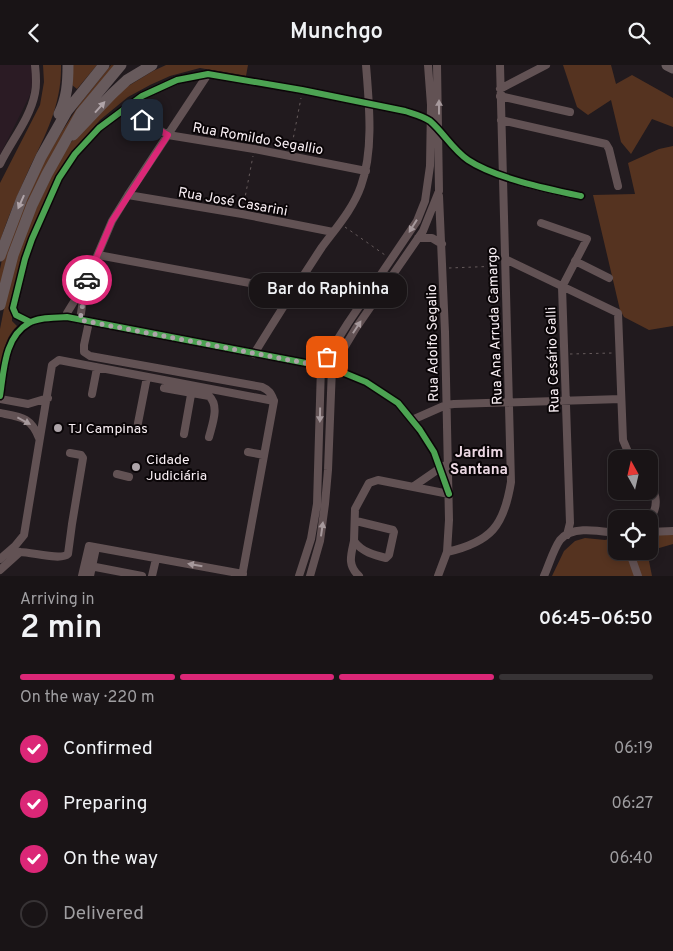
<!DOCTYPE html>
<html lang="en">
<head>
<meta charset="utf-8">
<style>
  :root { --surface:#191416; --page:#262123; --text:#f1f3f6; --muted:#9f9ea1; --line:#373335; --accent:#db2777 }
  body { margin:0; font-family:Overpass,sans-serif; background:var(--page); color:var(--text); height:100vh; display:flex; flex-direction:column; font-size:19px; white-space:nowrap }
  * { box-sizing:border-box; margin:0 }
  p { font-size:16px; color:var(--muted) }
  .icon { flex:none; width:28px; height:28px; fill:none; stroke:currentColor; stroke-width:2; stroke-linecap:round; stroke-linejoin:round }
  .map { position:relative; height:511px; overflow:hidden }
  .drawer { display:flex; flex-direction:column; background:var(--surface); flex:1 }
  .drawer>* { flex:none }
  .needle { width:32px; rotate:352deg }
  .tools { position:absolute; left:608px; top:385px; display:grid; gap:10px }
  .tools a { display:grid; place-items:center; width:50px; height:50px; border-radius:10px; background:var(--surface); box-shadow:0 2px 8px #0003,0 0 0 1px var(--line); font-size:25px }
  .pin { position:absolute; display:grid; place-items:center; width:42px; height:42px; color:#fff; margin:-21px; border-radius:10px; box-shadow:0 2px 8px #0006 }
  .courier { position:absolute; display:grid; place-items:center; width:50px; height:50px; margin:-25px; border:4px solid #db2777; border-radius:50%; background:#fff; color:#222; box-shadow:0 1px 6px #0007 }
  .bubble { position:absolute; height:35px; border-radius:15px; background:var(--surface); box-shadow:0 2px 8px #0003,0 0 0 1px var(--line); font-size:16px; font-weight:600; line-height:35px; text-align:center }
  .overview em { font-style:normal; font-weight:600 }
  .overview div { display:flex; flex-direction:column-reverse }
  .overview { display:flex; align-items:center; justify-content:space-between; height:85px; padding:0 20px }
  h1 { font-size:32px; font-weight:600; line-height:38px }
  .bar { display:grid; grid-template-columns:repeat(4,1fr); gap:8px 5px; align-content:center; height:60px; padding:0 20px }
  .bar i { height:6px; border-radius:4px; background:var(--line) }
  .bar .current { background:var(--accent) }
  .bar p { grid-column:span 4 }
  ol { padding:0 20px; list-style:none }
  li { display:flex; align-items:center; gap:15px; height:55px }
  li p { margin-inline-start:auto }
  li .icon { padding:5px; border-radius:50%; background:var(--accent); color:#fff; stroke-width:4 }
  li:last-child { color:var(--muted) }
  li i { width:28px; height:28px; border:2px solid var(--line); border-radius:50% }
  header { display:flex; justify-content:space-between; align-items:center; height:65px; padding:0 20px; background:var(--surface); font-size:22px; font-weight:600 }
  .map>svg:first-child { display:block }
  .built { fill:#2b1b24 }
  .green { fill:#553320 }
  .lines { fill:none; stroke-linecap:round; stroke-linejoin:round }
  .path { stroke:#655a5b; stroke-width:1; stroke-dasharray:2.5 4; stroke-linecap:butt }
  .minor { stroke:#625254; stroke-width:8 }
  .highway { stroke:#675a5c; stroke-width:11 }
  .cycleway-casing { stroke:#0a0507; stroke-width:9 }
  .cycleway { stroke:#4ca352; stroke-width:6 }
  .oneway { fill:#b0a4a8 }
  .oneway2 { fill:#a6999c }
  .done { stroke:#ada4a9; stroke-width:5; stroke-dasharray:0 9 }
  .route { stroke:#db2777; stroke-width:6 }
  .poi-dot { fill:#ada4a9; stroke:#0a0507; stroke-width:2 }
  .labels { text-anchor:middle; stroke-width:4; stroke-linejoin:round; paint-order:stroke }
  .street-label { font-size:14px; fill:#f9eff4; stroke:#0a0507 }
  .poi-label { font-size:14px; fill:#f9eff4; stroke:#0a0507; text-anchor:start }
  .neighbourhood-label { font-size:15px; font-weight:bold; fill:#ecd8e3; stroke:#0a0507 }
</style>
</head>
<body>
<header><svg class="icon" aria-label="back" viewBox="0 0 24 24"><path d="M15 5l-7 7 7 7"/></svg>Munchgo<svg class="icon" aria-label="search" viewBox="0 0 24 24"><circle cx="10" cy="10" r="6"/><path d="M15 15l6 6"/></svg></header>
<div class="map">
<svg width="673" height="511" viewBox="0 0 673 511">
  <rect width="100%" height="100%" fill="#211a1e"/>
  <path class="built" d="M0,0H31L33,13L30,30L0,90Z"/>
  <path class="green" d="M43,0H61C62,38 46,69 30,102C19,127 8,151 0,177V118L40,40L44,17Z
    M70,0H97L77,24L72,20Z
    M111,0H116L77,48L0,226V204L3,190L41,102L59,71L79,40Z
    M166,0H248L246,11L200,3L170,11L150,20L128,32L100,55L80,78L60,107L12,240V256L17,261C3,274 3,293 0,312V264L11,208L25,166L64,86L73,75L125,23L153,6Z
    M563,0H611L616,19L632,10L673,33V62L652,54L631,89L621,77L611,35L588,50L577,42Z
    M673,81V261L649,265L624,252L620,245L593,130L635,129L628,98L659,84Z
    M649,470H673V479L649,486Z
    M616,472V486H647L652,511H552L564,486L575,476L585,473L605,475Z"/>
  <g class="lines">
    <path class="path" d="M291,85L301,33
      M243,143L253,91
      M345,162L385,190
      M449,203L500,201
      M570,289L613,288"/>
    <path class="minor" d="M500,24L546,0
      M500,31L570,47
      M122,46L129,48L168,70L254,84L366,106
      M501,55L606,79L609,84L618,121
      M0,99C11,76 30,54 35,28C37,19 36,9 35,0
      M128,130L242,149L333,167
      M541,158L587,174L562,222L570,458L567,470
      M418,173H432L442,179
      M98,190L293,226
      M505,194L618,248L623,375L631,394
      M575,196L609,213
      M67,252V248L86,217L112,156L128,130L208,9
      M80,255L85,221
      M30,257L16,250L13,243L25,194L32,174L59,113L75,89L99,63L142,31L177,15L208,9L302,25L405,46C414,49 423,51 430,56C444,68 452,84 468,95C495,113 548,124 581,131
      M89,257L84,280V287L90,291L262,322C269,325 271,328 274,336L242,511
      M254,289C276,253 299,217 322,182C336,163 353,144 361,121C374,85 369,38 366,0
      M164,323L209,331C220,341 212,360 209,372
      M92,329L97,303
      M0,331C4,306 4,272 29,258C38,252 56,253 67,252L332,303L366,317L398,338L420,365L434,387L449,429
      M0,334L28,339L48,333
      M0,348C21,352 31,352 39,373
      M412,355L446,340L454,339L621,334
      M138,358L147,312
      M184,369L192,324
      M248,387L264,390
      M117,409L129,412
      M649,418C657,429 659,443 649,454
      M414,421L443,401
      M356,456L393,465L394,467L389,490L386,493C374,490 362,487 354,476L355,444L369,418L378,415L449,429
      M649,467L673,466
      M354,476C351,490 347,500 359,511
      M633,486L632,494L638,511
      M20,487C32,487 61,496 68,489L72,459L83,393L81,390L70,388
      M447,487C491,477 504,461 511,417L500,0
      M0,494L15,481L24,470L52,300L59,295L274,336
      M85,500L142,511
      M0,505L20,487
      M82,511L89,481L243,509
      M90,511L96,483
      M152,511L156,494
      M299,511L311,474L317,439L321,301L348,258L417,156L425,136L430,101L431,40L428,0
      M310,511L320,476L325,439L328,405L332,303L356,263L423,166L439,126L437,0
      M438,511L447,487L449,455L445,267L439,131
      M544,511C549,500 553,485 560,475C572,460 600,466 616,468"/>
    <path class="highway" d="M667,0L673,3
      M59,49C67,33 68,18 68,0
      M73,70L112,29L127,15L152,0
      M0,191L22,133L41,92L67,46L104,0
      M0,240L13,190L32,140L47,109L81,48L121,0"/>
    <defs>
      <path id="cycleway" d="M30,257L16,250L13,243L25,194L32,174L59,113L75,89L99,63L142,31L177,15L208,9L302,25L405,46C414,49 423,51 430,56C444,68 452,84 468,95C495,113 548,124 581,131
        M0,331C4,306 4,272 29,258C38,252 56,253 67,252L332,303L366,317L398,338L420,365L434,387L449,429"/>
    </defs>
    <use href="#cycleway" class="cycleway-casing"/>
    <use href="#cycleway" class="cycleway"/>
  </g>
  <defs><path id="oneway-solid" d="M-6-.8H1V-3.2L6.5 0L1 3.2V.8H-6Z" transform="scale(1.25)"/></defs>
  <g class="oneway">
    <use href="#oneway-solid" transform="translate(100 42) rotate(-48)"/>
    <use href="#oneway-solid" transform="translate(21 137) rotate(114)"/>
  </g>
  <g class="oneway2">
    <use href="#oneway-solid" transform="translate(439 42) rotate(-90)"/>
    <use href="#oneway-solid" transform="translate(413 161) rotate(122)"/>
    <use href="#oneway-solid" transform="translate(357 262) rotate(-57)"/>
    <use href="#oneway-solid" transform="translate(320 350) rotate(91)"/>
    <use href="#oneway-solid" transform="translate(24 356) rotate(28)"/>
    <use href="#oneway-solid" transform="translate(322 464) rotate(-82)"/>
    <use href="#oneway-solid" transform="translate(195 500) rotate(-170)"/>
  </g>
  <g class="lines">
    <path class="done" d="M87,215L80,255L321,301L327,292"/>
    <path class="route" d="M87,215L112,156L168,70L142,55"/>
  </g>
  <g class="poi-dot">
    <circle cx="58" cy="363" r="5"/>
    <circle cx="136" cy="402" r="5"/>
  </g>
  <g class="labels">
    <g class="street-label">
      <text transform="translate(258 73) rotate(10)" y="5">Rua Romildo Segallio</text>
      <text transform="translate(233 136) rotate(10)" y="5">Rua José Casarini</text>
      <text transform="translate(494 261) rotate(-92)" y="5">Rua Ana Arruda Camargo</text>
      <text transform="translate(432 278) rotate(-91)" y="5">Rua Adolfo Segalio</text>
      <text transform="translate(552 295) rotate(-92)" y="5">Rua Cesário Galli</text>
    </g>
    <g class="poi-label">
      <text x="68" y="368">TJ Campinas</text>
      <text x="146" y="399">Cidade<tspan x="146" dy="16">Judiciária</tspan></text>
    </g>
    <g class="neighbourhood-label">
      <text x="479" y="392">Jardim<tspan x="479" dy="17">Santana</tspan></text>
    </g>
  </g>
</svg>
<div class="tools">
<a><svg class="needle" viewBox="-14 -14 28 28"><path d="M0-13l5 13h-10z" fill="#e53935"/><path d="M0 13l5-13h-10z" fill="#9f9ea1"/></svg></a>
<a><svg class="icon" aria-label="locate" viewBox="0 0 24 24"><circle cx="12" cy="12" r="6"/><path d="M12 2v4M12 18v4M2 12h4M18 12h4"/></svg></a>
</div>
<div class="pin" style="left:327px;top:292px;background:#ea580c"><svg class="icon" aria-label="bag" viewBox="0 0 24 24"><path d="M5 8h14l-1 12H6zM9 8a3 3 0 0 1 6 0"/></svg></div>
<div class="pin" style="left:142px;top:55px;background:#1f2937"><svg class="icon" aria-label="home" viewBox="0 0 24 24"><path d="M3 11l9-7 9 7M6 9v11h12V9"/></svg></div>
<div class="courier" style="left:87px;top:215px"><svg class="icon" aria-label="car" viewBox="0 0 24 24"><path d="M5 17H2v-5l4-1 3-4h7l3 4 3 1v5h-3M9 17h6M6 11h13"/><circle cx="7" cy="17" r="2"/><circle cx="17" cy="17" r="2"/></svg></div>
<div class="bubble" style="left:249px;top:208px;width:158px">Bar do Raphinha</div>
</div>
<section class="drawer">
<div class="overview"><div><h1>2 min</h1><p>Arriving in</p></div><em>06:45–06:50</em></div>
<div class="bar"><i class="current"></i><i class="current"></i><i class="current"></i><i></i><p>On the way · 220 m</p></div>
<ol>
<li><svg class="icon" aria-label="check" viewBox="0 0 24 24"><path d="M5 12l5 5 9-10"/></svg>Confirmed<p>06:19</p></li>
<li><svg class="icon" aria-label="check" viewBox="0 0 24 24"><path d="M5 12l5 5 9-10"/></svg>Preparing<p>06:27</p></li>
<li><svg class="icon" aria-label="check" viewBox="0 0 24 24"><path d="M5 12l5 5 9-10"/></svg>On the way<p>06:40</p></li>
<li><i></i>Delivered</li>
</ol>
</section>
</body>
</html>
